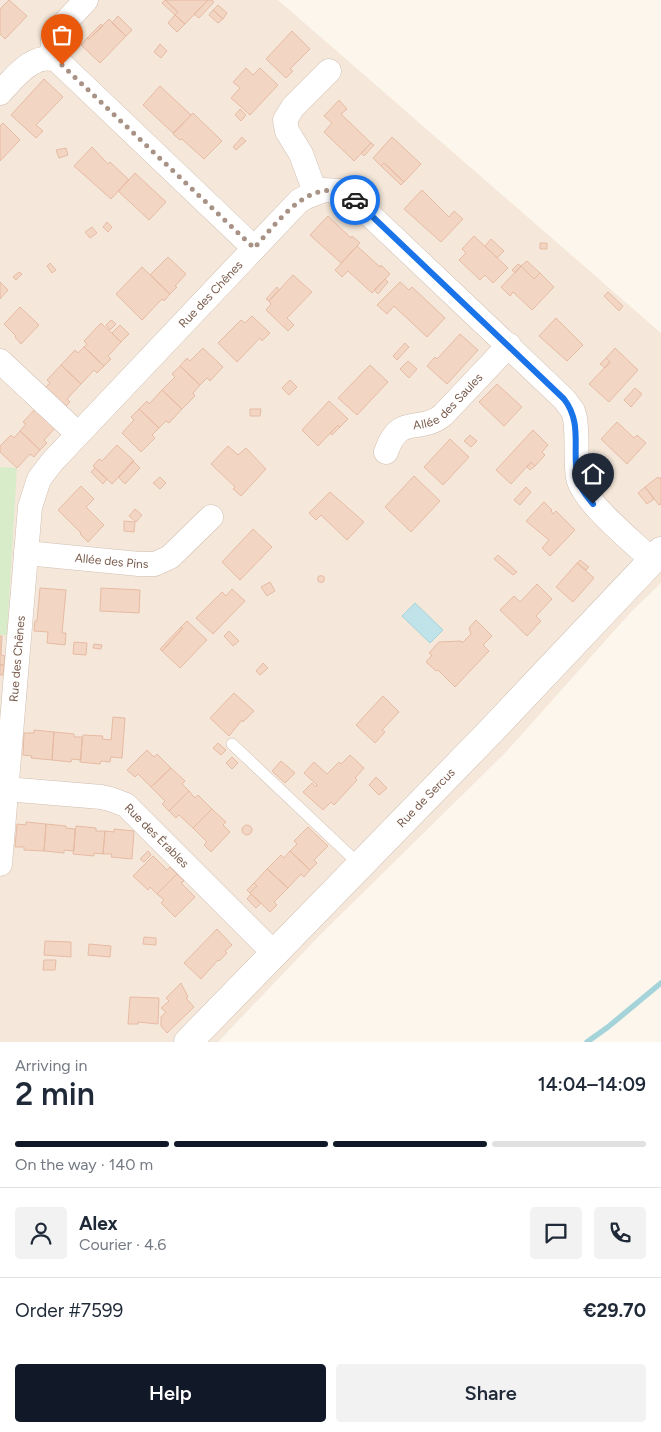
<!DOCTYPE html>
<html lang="en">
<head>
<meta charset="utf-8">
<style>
  :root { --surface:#fff; --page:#f2f2f3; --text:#1f2937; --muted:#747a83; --line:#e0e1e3; --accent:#111827 }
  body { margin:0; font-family:Figtree,sans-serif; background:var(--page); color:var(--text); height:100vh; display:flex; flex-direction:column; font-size:19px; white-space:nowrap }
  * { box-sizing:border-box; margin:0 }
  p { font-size:16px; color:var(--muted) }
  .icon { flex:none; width:28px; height:28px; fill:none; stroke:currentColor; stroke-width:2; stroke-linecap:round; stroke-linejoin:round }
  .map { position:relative; height:1042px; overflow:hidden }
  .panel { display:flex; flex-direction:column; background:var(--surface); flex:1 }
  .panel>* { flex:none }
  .pin { position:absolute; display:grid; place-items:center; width:42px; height:42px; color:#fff; margin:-51px -21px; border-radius:50% 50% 50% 0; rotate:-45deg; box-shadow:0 0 5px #0007 }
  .pin .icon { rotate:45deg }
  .courier { position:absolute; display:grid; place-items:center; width:50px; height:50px; margin:-25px; border:4px solid #1a73e8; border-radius:50%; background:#fff; color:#222; box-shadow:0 1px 6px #0007 }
  .headline em { font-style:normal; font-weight:600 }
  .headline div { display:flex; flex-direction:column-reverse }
  .headline { display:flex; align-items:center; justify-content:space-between; height:85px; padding:0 15px }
  h1 { font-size:32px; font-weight:600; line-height:38px }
  .bar { display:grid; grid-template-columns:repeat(4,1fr); gap:8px 5px; align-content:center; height:60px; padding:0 15px }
  .bar i { height:6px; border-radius:4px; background:var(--line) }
  .bar .on { background:var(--accent) }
  .bar p { grid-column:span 4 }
  .line { display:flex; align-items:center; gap:12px; padding:0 15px; border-top:1px solid var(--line) }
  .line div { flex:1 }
  .round { display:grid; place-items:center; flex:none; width:52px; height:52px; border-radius:5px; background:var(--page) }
  .button { display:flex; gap:10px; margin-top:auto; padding:10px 15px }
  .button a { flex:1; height:58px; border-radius:5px; background:var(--accent); color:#fff; font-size:20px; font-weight:600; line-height:58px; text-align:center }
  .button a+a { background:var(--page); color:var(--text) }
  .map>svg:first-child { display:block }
  .residential { fill:#f5e8da }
  .green { fill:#d8ecc9 }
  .water { fill:#bfe3e8; stroke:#a5d3da }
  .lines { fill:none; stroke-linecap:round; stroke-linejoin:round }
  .stream { stroke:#a5d3da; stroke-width:5.5 }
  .building { fill:#f3d5c3; stroke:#e6bba3 }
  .service-casing { stroke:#d1beb0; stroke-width:12 }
  .minor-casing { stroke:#d1beb0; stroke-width:25 }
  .tertiary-casing { stroke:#d1beb0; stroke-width:29 }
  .service { stroke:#fff; stroke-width:11 }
  .minor { stroke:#fff; stroke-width:24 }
  .tertiary { stroke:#fff; stroke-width:28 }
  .done { stroke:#a89285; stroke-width:5; stroke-dasharray:0 9 }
  .route { stroke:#1a73e8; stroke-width:6 }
  .labels { text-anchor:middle; stroke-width:4.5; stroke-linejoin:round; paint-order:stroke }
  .street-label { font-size:12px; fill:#7a5c4d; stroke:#fffaf3 }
</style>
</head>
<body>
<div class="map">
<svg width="661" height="1042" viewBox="0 0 661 1042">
  <rect width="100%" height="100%" fill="#fdf6ec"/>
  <path class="residential" d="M0,0H278L661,333V583L631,612L505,753L319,936L218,1042H0Z"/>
  <path class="green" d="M0,467L17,468L7,635H0Z"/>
  <path class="water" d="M415,603L443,630L430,643L402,616Z"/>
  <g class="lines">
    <path class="stream" d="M587,1042L608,1027L661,983"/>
  </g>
  <path class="building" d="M9,0L27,16L5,39L0,34V9Z
    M165,0L178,12L175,15L162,3Z
    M165,0H208L185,24L175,15L178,12Z
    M208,0H212L214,2L199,18L194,14Z
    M218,5L227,13L223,19L213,10Z
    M213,10L223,19L218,23L209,15Z
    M175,15L185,24L177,32L168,23Z
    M118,16L132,30L126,36L112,23Z
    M109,19L126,36L100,63L81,45L87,38L89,39Z
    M101,24L103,26L89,39L87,38Z
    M292,31L310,49L290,69L293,71L286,78L266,59Z
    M160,44L167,51L161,58L154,52Z
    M246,68L253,75L260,68L278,85L250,115L231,98L240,88L233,82Z
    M44,79L63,97L36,125L43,131L36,138L11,115Z
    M160,86L191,115L173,133L143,105Z
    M339,100L347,109L341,114L371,143L354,161L324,132L332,123L324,116Z
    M240,109L246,115L241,121L235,115Z
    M193,113L222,141L204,159L182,139L180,140L173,134Z
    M3,123L20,140L0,161V126Z
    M242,137L246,141L236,150L233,147Z
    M392,137L421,164L404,182L384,163L381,166L373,158Z
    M371,143L374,145L364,156L361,153Z
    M92,147L108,164L110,162L129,180L111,199L74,166Z
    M66,148L68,155L59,158L56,150Z
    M384,163L404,182L401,185L381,166Z
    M135,173L166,202L149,220L118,191Z
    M422,190L449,217L454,211L463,219L441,242L404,209Z
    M328,216L351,238L352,236L360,243L341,263L310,235Z
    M107,222L112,227L108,232L103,227Z
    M92,227L97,233L90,238L85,232Z
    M474,236L508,268L493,283L485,275L480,280L459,260L466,253L462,249Z
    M491,239L504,251L497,258L485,246Z
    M540,243H547V249H540Z
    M357,246L380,267L381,265L390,274L372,293L348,271L342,277L335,270Z
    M168,257L186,274L175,286L177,287L170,294L150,275Z
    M527,261L540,273L534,279L521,266Z
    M50,263L56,270L52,273L47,266Z
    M518,264L521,266L515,273L512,270Z
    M521,266L534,279L540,273L554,287L532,310L513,292L510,296L501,287Z
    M142,267L170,294L164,301L162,299L142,320L116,294Z
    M19,272L22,274L16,280L13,277Z
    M293,275L312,292L287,318L294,325L288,331L266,310L271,304L269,301Z
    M385,279L388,282L378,294L374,290Z
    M0,282L8,290L0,299Z
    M400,282L409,290L412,287L445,318L427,337L394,306L387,314L377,305Z
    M277,287L279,290L269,301L266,299Z
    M608,292L623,306L619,311L604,296Z
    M20,307L39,325L21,344L15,337L16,336L4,324Z
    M252,316L270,333L262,341L260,338L237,362L218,343L241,320L245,323Z
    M556,318L583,345L567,361L539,336Z
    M111,320L116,324L110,330L106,325Z
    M101,323L121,342L108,356L111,359L104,366L84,347L87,344L84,341Z
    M120,325L129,334L121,342L112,333Z
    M460,334L478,350L447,384L427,366L435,357L437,359Z
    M405,343L409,347L397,360L393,356Z
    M84,347L104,366L97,373L94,370L81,384L61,365L75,350L78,353Z
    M203,348L223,367L210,381L207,378L200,385L180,366L187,358L190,361Z
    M615,348L638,370L609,402L589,384L610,362L606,358Z
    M606,358L610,362L605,368L600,364Z
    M408,361L417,369L409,378L400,369Z
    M61,365L81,384L67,399L70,402L64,408L44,389L50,383L47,380Z
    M370,365L388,382L357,415L338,398Z
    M180,366L200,385L193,393L195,396L182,409L162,390L175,377L172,374Z
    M290,380L297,387L289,395L282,388Z
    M497,384L522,407L504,426L479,402Z
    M635,388L642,394L631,407L624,400Z
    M162,390L182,409L169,423L166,421L159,428L139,409L147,401L149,404Z
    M329,401L348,419L340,427L338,425L318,446L302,430Z
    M37,407L57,426L44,440L47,443L40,450L20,431L26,424L23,422Z
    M139,409L159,428L152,435L155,438L141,452L122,433L134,420L131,417Z
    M250,409H261L260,416H250Z
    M617,422L634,438L637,435L646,443L627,464L601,439Z
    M338,425L340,427L332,435L330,433Z
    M533,430L548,445L542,452L545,455L535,466L531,462L511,484L496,470Z
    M20,431L40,450L34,457L30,454L17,468L0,452V446L11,435L14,438Z
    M470,435L477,441L471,447L464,441Z
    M450,439L469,457L443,485L424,467Z
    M117,445L134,461L112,484L93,466L99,459L102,461Z
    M228,446L238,455L246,448L266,469L241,496L233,489L235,487L211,464Z
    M133,461L140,468L125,484L118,477Z
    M531,462L535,466L530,470L527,467Z
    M95,468L107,479L103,484L91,472Z
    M414,476L440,501L411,532L385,507Z
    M160,477L166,483L160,489L153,483Z
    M658,477L659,479L661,477V504L659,505L645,487Z
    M81,486L94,499L86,507L104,525L88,542L80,534L81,533L58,510Z
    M526,487L531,492L520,505L514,500Z
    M645,487L654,499L647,504L638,493Z
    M330,492L364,522L347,540L321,515L316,520L309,513Z
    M544,502L552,510L551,511L553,514L556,511L575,530L550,556L542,548L549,540L526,521Z
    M135,509L142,515L136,522L129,516Z
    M124,521L135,522L134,532L124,531Z
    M253,529L272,547L240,580L222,562Z
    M498,555L517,572L513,575L494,559Z
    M580,560L589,567L586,570L577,563Z
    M577,563L594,578L573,602L556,587Z
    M317.5 579a3.5 3.5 0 1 1 7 0a3.5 3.5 0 1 1-7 0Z
    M270,582L275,591L267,596L261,587Z
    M537,584L552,599L536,616L541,621L527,636L500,610L514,596L520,602Z
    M40,588L66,590L62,633H66L65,645L47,643L48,632L34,631L35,621H37Z
    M101,588L140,590L139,613L100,611Z
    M232,589L245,601L213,634L196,618L222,592L226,596Z
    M476,620L492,636L483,645L489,651L455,687L438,670L436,671L426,662L432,655L429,653L439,642L461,641L462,643L471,634L469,628Z
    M187,621L207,640L180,668L162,651L182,629L181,627Z
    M181,627L182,629L162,651L160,649Z
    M229,631L239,641L233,646L224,636Z
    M0,636H2L1,655L5,656L4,665H0Z
    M74,642L87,643L86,655L73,654Z
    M94,644L102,645L101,649L93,648Z
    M263,663L268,668L260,675L256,671Z
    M0,665H4L3,675H0Z
    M234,693L254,711L243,722L242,720L229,736L210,718Z
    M383,696L399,712L382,730L385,732L375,743L356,725Z
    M113,717L125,718L122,758L111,757L110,762L101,761L100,764L80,762L83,735L103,736L102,739L111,740Z
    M34,730L54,732L52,760L31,758L32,756L23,755L24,733H34Z
    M54,732L74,734V737H82L81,760L72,759L71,762L52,760Z
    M218,743L226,750L221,755L213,748Z
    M147,750L154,757L157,754L171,768L151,787L138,774L135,777L127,770Z
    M350,755L364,768L355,778L357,780L334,805L331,802L323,810L303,792L312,783L316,787L317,785L304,773L314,762L327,774L339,762L341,764Z
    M232,757L238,763L232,769L226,763Z
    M281,761L295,773L285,783L272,771Z
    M171,768L185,781L182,784L189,791L169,811L162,804L165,801L151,787Z
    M376,777L387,788L379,795L369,785Z
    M189,791L195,798L198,795L212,809L193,828L179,815L176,818L169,811Z
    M212,809L226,822L223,825L230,832L211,852L204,845L207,842L193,828Z
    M26,822L46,824L44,851L24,850V847H15L17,824L26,825Z
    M46,824L66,826V828L75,829L74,851L64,850V853L44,851Z
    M242 830a5 5 0 1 1 10 0a5 5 0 1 1-10 0Z
    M76,826L96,828V831H105L103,854L94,853V856L73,854Z
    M308,827L328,846L314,860L317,863L310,870L290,851L297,844L294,841Z
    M114,829L134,831L132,859L111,857L112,854H103L105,831L114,832Z
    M148,851L151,855L144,862L140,859Z
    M290,851L310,870L304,877L301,874L288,888L267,869L281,855L284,858Z
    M153,856L167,870L170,867L177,874L157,894L150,887L148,890L133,876Z
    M267,869L288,888L274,902L277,905L270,912L250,893L257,886L254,883Z
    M177,874L184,881L181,883L195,897L175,917L161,903L164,900L157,894Z
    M254,883L257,886L250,893L247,890Z
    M251,894L261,903L256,908L247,899Z
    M217,929L232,945L225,951L227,953L219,961L218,960L201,979L184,963Z
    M144,937L156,938V945L143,944Z
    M45,941L71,942V957L44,955Z
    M89,944L111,946L110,957L88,955Z
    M44,960H56L55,970H43Z
    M181,983L188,997L186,998L194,1007L167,1033L161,1026V1017L166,1012L161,1008L169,1001L166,998Z
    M130,997L159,998L158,1024L138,1022V1024H128Z"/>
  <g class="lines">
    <defs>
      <path id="service" d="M232,744L360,865"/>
      <g id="minor">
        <path d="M52,58L53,40L59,29L86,0"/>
        <path d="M0,93C14,78 35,50 58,61L254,248"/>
        <path d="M315,192L301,154L287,131L285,120L293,107L329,71"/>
        <path d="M0,361L78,434"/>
        <path id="s1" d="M386,452C400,412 418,435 443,415L509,345"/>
        <path id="s2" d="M26,553L139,564H155L170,557L211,517"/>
        <path id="s3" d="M6,789L101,797L110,799L126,805L274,953"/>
        <path id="s4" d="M0,864L30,507L39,479L52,462L299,201L306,197L324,190L339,191L352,198L564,399L573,411L575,418C578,437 575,457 578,477C581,500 633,542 652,560"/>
      </g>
      <g id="tertiary">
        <path id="s5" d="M188,1042L490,732L661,551"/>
      </g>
    </defs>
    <use href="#service" class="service-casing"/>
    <use href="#minor" class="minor-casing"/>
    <use href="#tertiary" class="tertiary-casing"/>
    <use href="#service" class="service"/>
    <use href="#minor" class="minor"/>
    <use href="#tertiary" class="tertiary"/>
  </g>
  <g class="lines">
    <path class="done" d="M62,65L254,248C279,221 314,169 355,200"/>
    <path class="route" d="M355,200L564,399C585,426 569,455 580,484C582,492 588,497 593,504"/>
  </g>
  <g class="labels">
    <g class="street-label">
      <text dy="4" stroke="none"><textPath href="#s4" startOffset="640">Rue des Chênes</textPath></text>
      <text dy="4" stroke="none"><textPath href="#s1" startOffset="84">Allée des Saules</textPath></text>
      <text dy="4" stroke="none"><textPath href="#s2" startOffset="86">Allée des Pins</textPath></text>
      <text dy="4" stroke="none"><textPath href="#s4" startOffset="206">Rue des Chênes</textPath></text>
      <text dy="4" stroke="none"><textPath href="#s5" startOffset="341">Rue de Sercus</textPath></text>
      <text dy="4" stroke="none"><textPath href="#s3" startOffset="165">Rue des Érables</textPath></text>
    </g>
  </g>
</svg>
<div class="pin" style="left:62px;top:65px;background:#ea580c"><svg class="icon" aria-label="bag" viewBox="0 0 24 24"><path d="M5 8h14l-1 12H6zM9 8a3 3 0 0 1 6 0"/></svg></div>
<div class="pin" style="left:593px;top:504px;background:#1f2937"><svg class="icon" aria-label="home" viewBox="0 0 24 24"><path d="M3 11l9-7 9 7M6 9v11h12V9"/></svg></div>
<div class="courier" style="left:355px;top:200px"><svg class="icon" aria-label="car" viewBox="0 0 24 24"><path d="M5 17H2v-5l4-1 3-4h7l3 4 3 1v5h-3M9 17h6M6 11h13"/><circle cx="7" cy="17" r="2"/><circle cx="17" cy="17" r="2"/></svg></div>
</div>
<section class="panel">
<div class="headline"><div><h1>2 min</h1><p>Arriving in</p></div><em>14:04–14:09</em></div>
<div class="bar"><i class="on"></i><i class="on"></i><i class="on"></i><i></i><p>On the way · 140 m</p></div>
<div class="line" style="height:90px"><a class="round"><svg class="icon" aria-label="person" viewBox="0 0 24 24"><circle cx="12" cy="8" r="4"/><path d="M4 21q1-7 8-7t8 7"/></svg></a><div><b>Alex</b><p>Courier · 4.6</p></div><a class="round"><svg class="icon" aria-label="chat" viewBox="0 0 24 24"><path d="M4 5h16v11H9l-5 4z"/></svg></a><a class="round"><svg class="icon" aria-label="phone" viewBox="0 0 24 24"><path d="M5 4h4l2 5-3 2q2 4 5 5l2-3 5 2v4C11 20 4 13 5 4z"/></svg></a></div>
<div class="line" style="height:65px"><div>Order #7599</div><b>€29.70</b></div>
<div class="button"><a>Help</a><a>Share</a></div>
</section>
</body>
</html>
